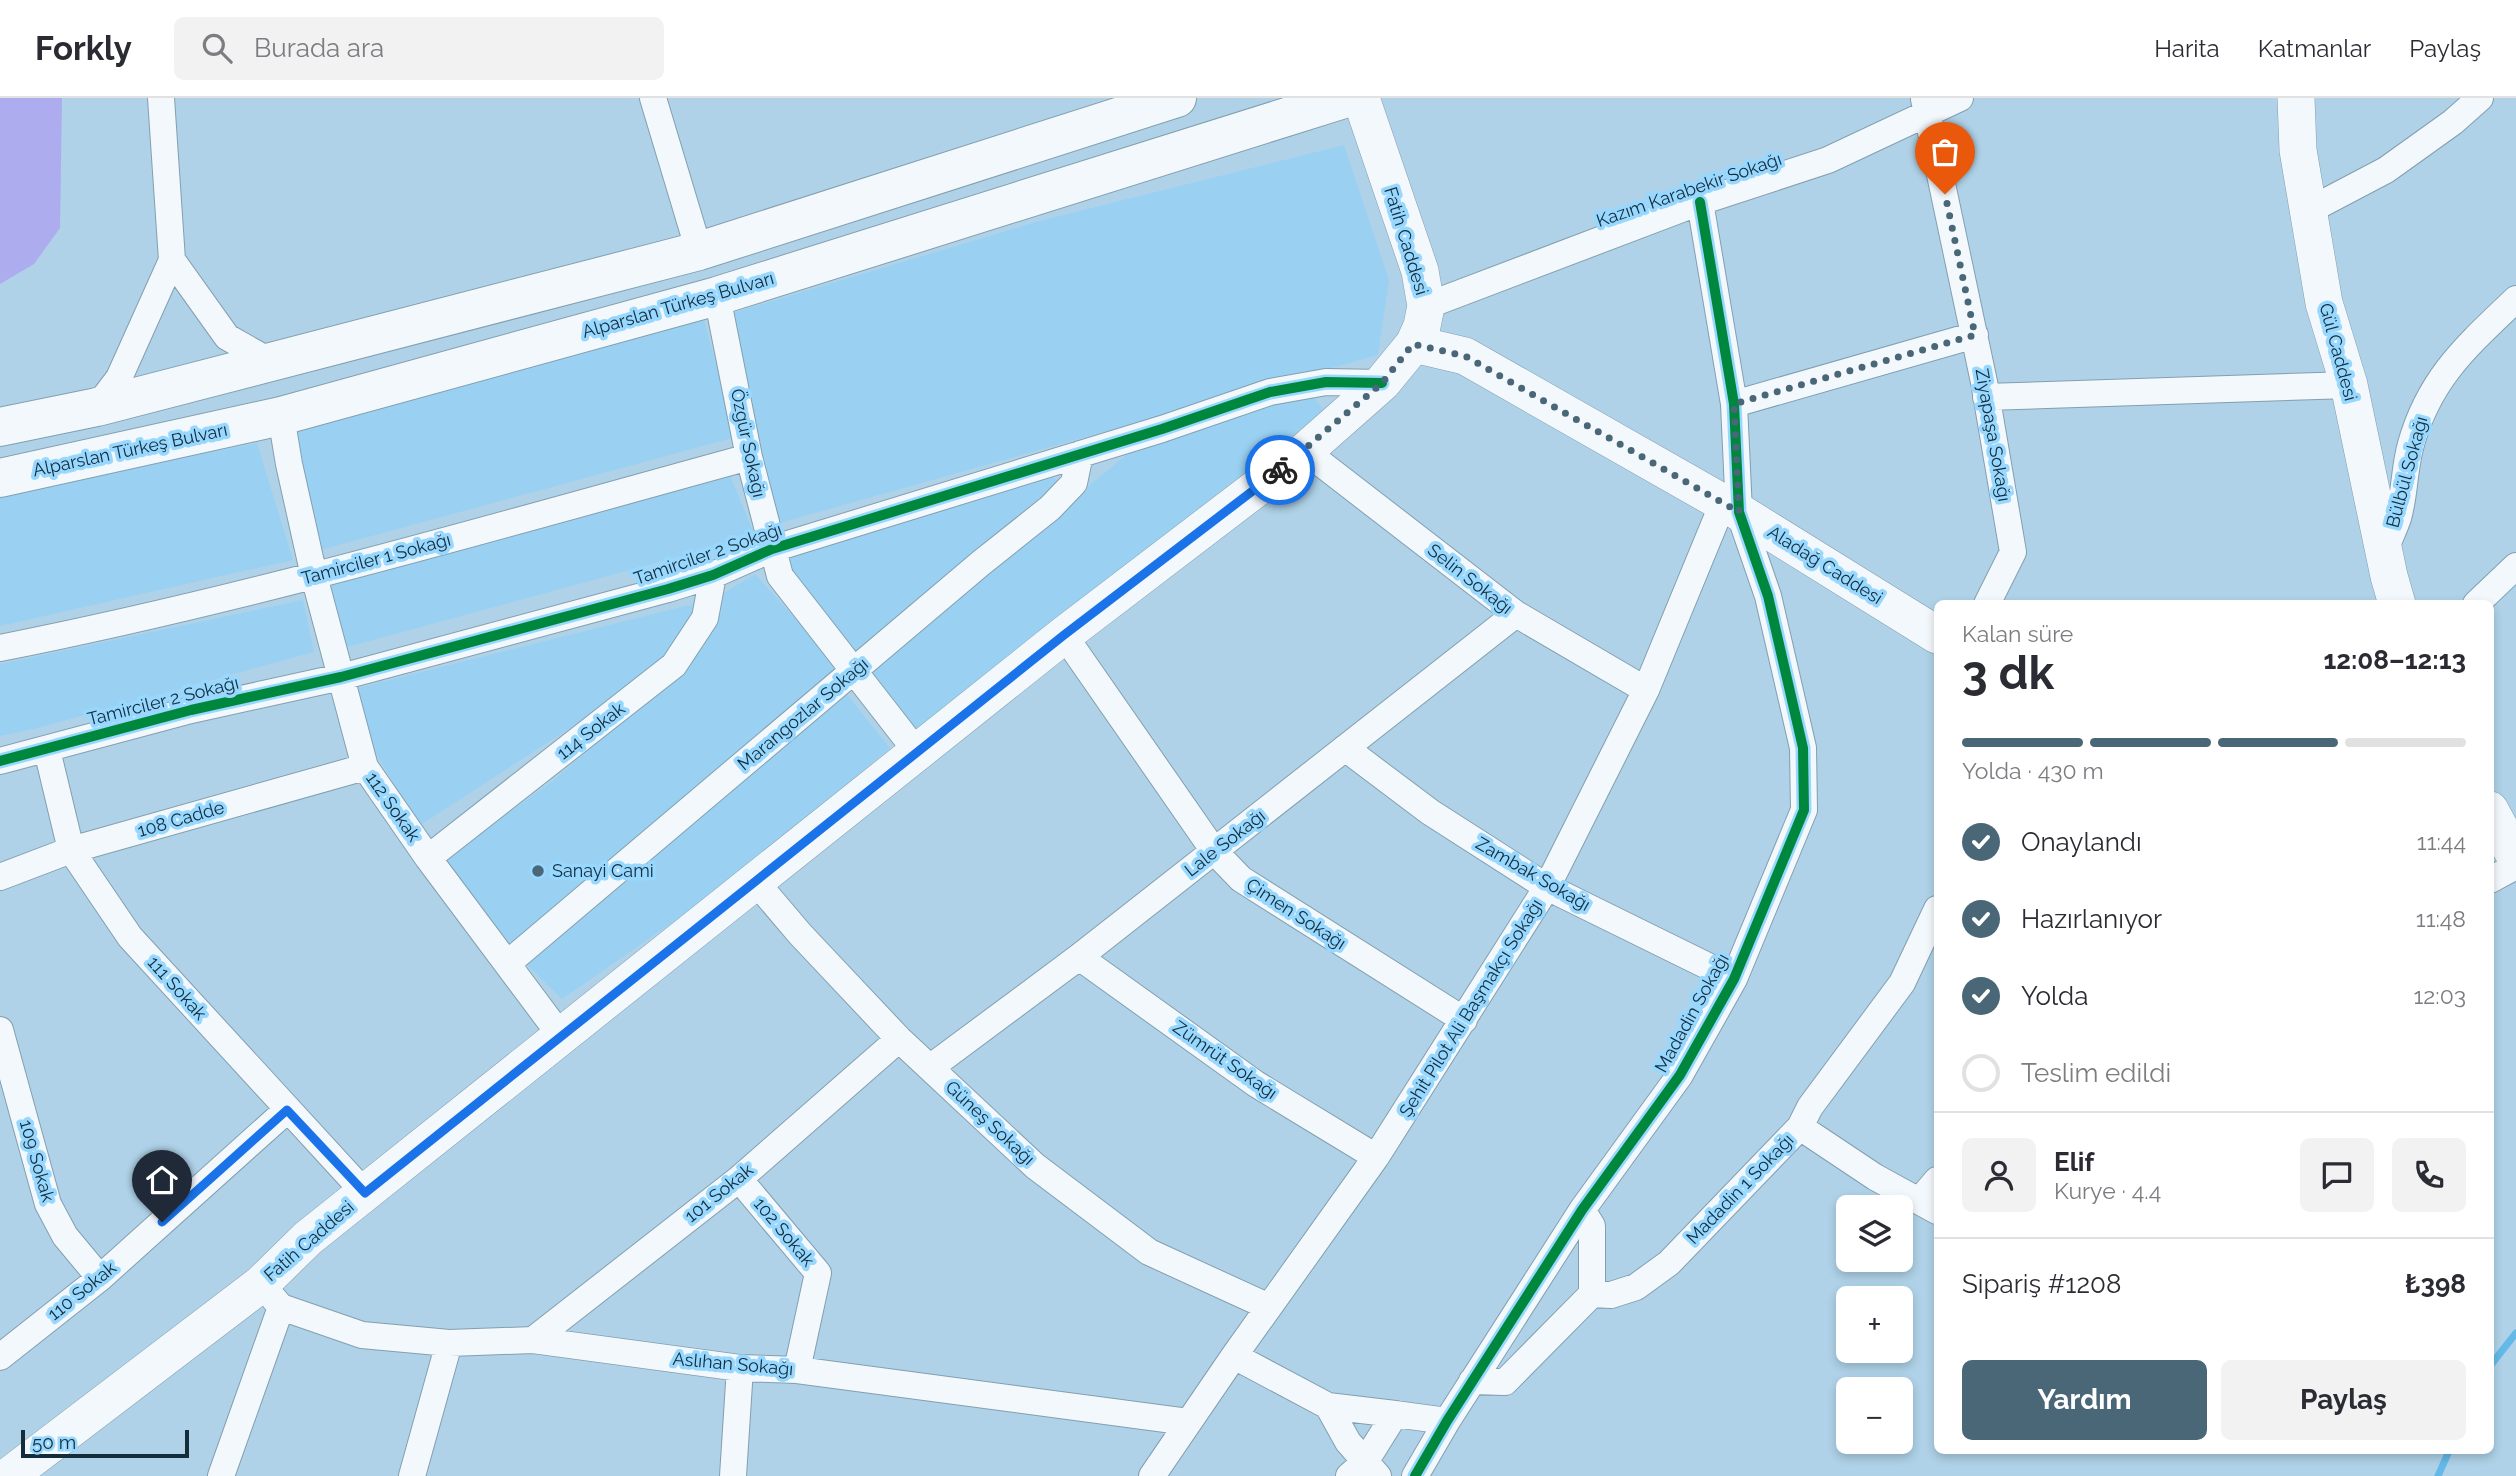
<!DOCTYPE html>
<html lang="tr">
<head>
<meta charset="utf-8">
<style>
  :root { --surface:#fff; --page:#f2f2f3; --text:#2b2b33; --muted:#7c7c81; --line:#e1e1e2; --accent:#4a6778 }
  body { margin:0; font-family:Raleway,sans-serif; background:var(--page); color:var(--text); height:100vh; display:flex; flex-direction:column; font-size:26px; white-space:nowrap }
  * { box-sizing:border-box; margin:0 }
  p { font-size:23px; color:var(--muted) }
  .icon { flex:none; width:38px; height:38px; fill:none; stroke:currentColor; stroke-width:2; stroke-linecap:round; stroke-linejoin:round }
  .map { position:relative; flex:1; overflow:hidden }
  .panel { position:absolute; left:1934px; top:502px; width:560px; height:854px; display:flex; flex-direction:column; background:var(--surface); border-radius:10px; box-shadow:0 4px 10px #0003 }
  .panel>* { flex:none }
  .buttons { position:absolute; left:1836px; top:1097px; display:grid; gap:14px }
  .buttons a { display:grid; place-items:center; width:77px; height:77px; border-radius:10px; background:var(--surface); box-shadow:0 4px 10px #0003; font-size:35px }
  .scale { position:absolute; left:21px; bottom:18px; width:168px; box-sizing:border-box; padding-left:7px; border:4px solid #132d3c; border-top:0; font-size:19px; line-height:24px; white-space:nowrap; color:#132d3c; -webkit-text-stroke:5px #98d8ff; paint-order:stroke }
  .pin { position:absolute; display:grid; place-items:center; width:60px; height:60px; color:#fff; margin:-72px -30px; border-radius:50% 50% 50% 0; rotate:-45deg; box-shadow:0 0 7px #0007 }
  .pin .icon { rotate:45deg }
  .courier { position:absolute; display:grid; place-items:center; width:70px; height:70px; margin:-35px; border:5px solid #1a73e8; border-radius:50%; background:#fff; color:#222; box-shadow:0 2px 9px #0007 }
  .overview em { font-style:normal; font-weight:700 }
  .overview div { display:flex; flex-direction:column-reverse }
  .overview { display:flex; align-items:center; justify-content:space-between; height:119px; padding:0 28px }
  h1 { font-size:46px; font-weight:700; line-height:52px }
  .bar { display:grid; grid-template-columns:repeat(4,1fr); gap:10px 7px; align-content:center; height:84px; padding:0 28px }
  .bar i { height:9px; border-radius:5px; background:var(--line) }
  .bar .active { background:var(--accent) }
  .bar p { grid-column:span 4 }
  .line { display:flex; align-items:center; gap:18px; padding:0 28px; border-top:2px solid var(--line) }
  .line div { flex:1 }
  .round { display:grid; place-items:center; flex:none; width:74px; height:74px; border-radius:10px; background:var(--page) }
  ol { padding:0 28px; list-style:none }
  li { display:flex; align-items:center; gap:21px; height:77px }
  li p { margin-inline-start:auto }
  li .icon { padding:7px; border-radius:50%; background:var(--accent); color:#fff; stroke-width:4 }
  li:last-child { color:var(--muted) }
  li i { width:38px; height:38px; border:4px solid var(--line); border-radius:50% }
  .cta { display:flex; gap:14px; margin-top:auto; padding:14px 28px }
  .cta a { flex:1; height:80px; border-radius:10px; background:var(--accent); color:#fff; font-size:28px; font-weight:700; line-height:80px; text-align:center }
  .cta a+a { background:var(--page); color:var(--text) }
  header { display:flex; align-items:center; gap:42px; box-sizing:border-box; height:98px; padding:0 35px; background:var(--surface); border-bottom:2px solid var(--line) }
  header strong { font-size:33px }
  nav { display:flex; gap:38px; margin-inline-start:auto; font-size:24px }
  .search { width:490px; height:63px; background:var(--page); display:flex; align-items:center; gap:18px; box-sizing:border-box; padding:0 24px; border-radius:10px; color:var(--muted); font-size:26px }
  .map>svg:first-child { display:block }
  .built { fill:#9ad1f2 }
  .green { fill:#adacef }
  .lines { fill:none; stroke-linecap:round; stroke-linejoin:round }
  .stream { stroke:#63bae8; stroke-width:7 }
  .street-casing { stroke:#839faf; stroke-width:28 }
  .secondary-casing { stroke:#839faf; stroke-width:38 }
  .highway-casing { stroke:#839faf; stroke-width:40 }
  .street { stroke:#f3f8fc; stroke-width:26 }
  .secondary { stroke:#f3f8fc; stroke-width:37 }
  .highway { stroke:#f3f8fc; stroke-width:38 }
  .cycleway-casing { stroke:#98d8ff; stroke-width:15 }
  .cycleway { stroke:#00873e; stroke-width:10 }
  .done { stroke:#4a6778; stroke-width:7; stroke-dasharray:0 12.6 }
  .route { stroke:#1a73e8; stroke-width:9 }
  .poi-dot { fill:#4a6778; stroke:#98d8ff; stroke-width:2.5 }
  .labels { text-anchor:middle; stroke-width:7; stroke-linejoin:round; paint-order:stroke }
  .street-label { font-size:18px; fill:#132d3c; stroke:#98d8ff }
  .poi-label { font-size:18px; fill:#132d3c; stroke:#98d8ff; text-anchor:start }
</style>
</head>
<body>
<header>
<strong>Forkly</strong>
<div class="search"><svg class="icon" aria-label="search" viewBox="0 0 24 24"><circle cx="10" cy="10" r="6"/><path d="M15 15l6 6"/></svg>Burada ara</div>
<nav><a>Harita</a><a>Katmanlar</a><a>Paylaş</a></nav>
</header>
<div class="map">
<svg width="2516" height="1378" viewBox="0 0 2516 1378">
  <rect width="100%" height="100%" fill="#afd2e8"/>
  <path class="built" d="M1344,47L1389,182L1378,257L776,426L732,215L1043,122Z
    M704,222L736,339L313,454L294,329Z
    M1309,293L1324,313L1008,558L918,635L868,569L1142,344Z
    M257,345L293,462L0,528V396Z
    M1050,374L1061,389L856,554L780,460Z
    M729,375L755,438L340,551L324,487Z
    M755,476L840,570L512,848L443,762L554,682L663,585L695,542L722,513L719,498Z
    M303,502L314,554L34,631L0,638V566Z
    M706,506L669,566L419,728L359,627L349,592L685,508Z
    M841,589L890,650L725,788L562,901L522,862Z"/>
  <path class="green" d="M0,0H62L60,130L34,166L0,186Z"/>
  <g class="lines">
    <path class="stream" d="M2490,1268L2516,1235
      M2438,1378L2449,1353"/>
    <defs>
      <path id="street" d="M161,0L172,162
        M653,0L699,153
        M1924,1L1984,284L2013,454L1987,506
        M2308,113L2386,72L2453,24L2480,0
        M717,198L749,359L780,478L917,654
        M1426,208L1700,104L1828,62L1960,0
        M1986,299L2349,287
        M1734,306L1975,237
        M97,309L119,280L172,162L227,239L271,264
        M281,318L289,366L314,478L365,669L428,760L561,938
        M1305,353L1516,516L1646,592
        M2384,455C2388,443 2394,432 2398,420C2405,396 2404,370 2411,346C2430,279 2468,247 2516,201
        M2476,506L2516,468
        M1064,537L1214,753L1241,781L1464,922
        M0,550C253,500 501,427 749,359
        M1345,650L1430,714L1547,789L1734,881
        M47,652L71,752L130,839L365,1095
        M0,663L191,612L341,579L668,491L713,477L772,451L1162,331L1270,294L1326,284L1382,285
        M428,760L674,567L705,520L713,477
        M0,779L71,752L365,669
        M2490,782L2516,768
        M755,783L800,836L899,941L1035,1068L1149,1154L1269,1209
        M1079,859L1256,986L1376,1059
        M508,865L981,465L1050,410L1074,385L1080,356
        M0,932L48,1106L65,1138L100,1180
        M931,969L1079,859L1516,516
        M1800,1029L1875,1079L1937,1113
        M739,1081L818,1175L797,1272
        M1919,1103L1937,1082
        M1582,1112L1592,1128V1196
        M281,1209L362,1237L449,1245L533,1242L740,1270L797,1272L1188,1324
        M533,1242L739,1081L899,941
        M1234,1258L1328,1308L1395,1316
        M0,1259L100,1180L287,1012
        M1472,1283L1505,1284L1592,1196L1611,1197L1636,1189L1669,1165L1800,1029L1810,1009L1902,885L1937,811
        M1328,1308L1348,1344L1378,1378
        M221,1378L281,1209L269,1195
        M412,1378L449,1245
        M733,1378L740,1270
        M1152,1378L1234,1258L1376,1059L1547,789L1646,592L1723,405
        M1349,1378L1365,1364L1395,1316L1447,1323
        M1415,1378L1447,1323L1582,1112L1680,977L1734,881L1804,712L1803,650L1768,498L1739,414L1734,306L1700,104"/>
      <path id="secondary" d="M2296,0L2298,52L2324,205L2349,287L2389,478L2397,506
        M1414,246L1465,258L1739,414L1937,537
        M2490,712L2516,760
        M9,1378L261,1186L308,1140L1064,537L1305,353L1382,285L1414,246L1422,228L1426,208L1420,173L1361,0"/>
      <path id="highway" d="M0,329L97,309L699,153L1177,0
        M0,380L281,318L717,198L1347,0"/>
    </defs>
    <use href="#street" class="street-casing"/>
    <use href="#secondary" class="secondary-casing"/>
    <use href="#highway" class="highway-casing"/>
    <use href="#street" class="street"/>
    <use href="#secondary" class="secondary"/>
    <use href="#highway" class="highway"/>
    <defs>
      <path id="cycleway" d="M0,663L191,612L341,579L668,491L713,477L772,451L1162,331L1270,294L1326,284L1382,285
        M1415,1378L1447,1323L1582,1112L1680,977L1734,881L1804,712L1803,650L1768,498L1739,414L1734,306L1700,104"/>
    </defs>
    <use href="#cycleway" class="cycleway-casing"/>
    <use href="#cycleway" class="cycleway"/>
  </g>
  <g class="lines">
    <path class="done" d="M1280,372L1382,285L1413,246L1465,258L1739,414L1734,306L1975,237L1945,96"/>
    <path class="route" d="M162,1124L287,1012L365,1095L1064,537L1280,372"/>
  </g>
  <circle class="poi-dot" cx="538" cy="773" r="7"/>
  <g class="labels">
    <g class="street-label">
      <text transform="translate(1689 92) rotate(-19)" y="6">Kazım Karabekir Sokağı</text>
      <text transform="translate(1406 143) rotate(73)" y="6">Fatih Caddesi</text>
      <text transform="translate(678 207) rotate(-16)" y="6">Alparslan Türkeş Bulvarı</text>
      <text transform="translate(2338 254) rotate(75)" y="6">Gül Caddesi</text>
      <text transform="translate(1993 337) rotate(80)" y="6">Ziyapaşa Sokağı</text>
      <text transform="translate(748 345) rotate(78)" y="6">Özgür Sokağı</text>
      <text transform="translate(130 352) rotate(-12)" y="6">Alparslan Türkeş Bulvarı</text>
      <text transform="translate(2407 374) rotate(-75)" y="6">Bülbül Sokağı</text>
      <text transform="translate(708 456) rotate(-19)" y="6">Tamirciler 2 Sokağı</text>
      <text transform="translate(376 461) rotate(-15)" y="6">Tamirciler 1 Sokağı</text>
      <text transform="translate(1825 467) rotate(32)" y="6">Aladağ Caddesi</text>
      <text transform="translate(1470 481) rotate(38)" y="6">Selin Sokağı</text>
      <text transform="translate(163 603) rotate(-14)" y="6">Tamirciler 2 Sokağı</text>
      <text transform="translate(803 616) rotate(-40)" y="6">Marangozlar Sokağı</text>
      <text transform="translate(591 633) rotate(-38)" y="6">114 Sokak</text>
      <text transform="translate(393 709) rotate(55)" y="6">112 Sokak</text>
      <text transform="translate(181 721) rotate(-16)" y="6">108 Cadde</text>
      <text transform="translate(1225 745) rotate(-38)" y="6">Lale Sokağı</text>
      <text transform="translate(1533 776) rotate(30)" y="6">Zambak Sokağı</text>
      <text transform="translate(1296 816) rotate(33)" y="6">Çimen Sokağı</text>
      <text transform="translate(177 890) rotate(48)" y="6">111 Sokak</text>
      <text transform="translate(1471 910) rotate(-58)" y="6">Şehit Pilot Ali Başmakçı Sokağı</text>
      <text transform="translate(1692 915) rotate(-61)" y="6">Madadin Sokağı</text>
      <text transform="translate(1225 962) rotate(35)" y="6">Zümrüt Sokağı</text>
      <text transform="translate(990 1025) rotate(43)" y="6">Güneş Sokağı</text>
      <text transform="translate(37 1063) rotate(74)" y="6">109 Sokak</text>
      <text transform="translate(1740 1091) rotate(-46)" y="6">Madadin 1 Sokağı</text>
      <text transform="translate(719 1095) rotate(-39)" y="6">101 Sokak</text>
      <text transform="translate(784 1134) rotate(50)" y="6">102 Sokak</text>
      <text transform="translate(309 1143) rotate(-41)" y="6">Fatih Caddesi</text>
      <text transform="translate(82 1193) rotate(-39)" y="6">110 Sokak</text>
      <text transform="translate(733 1266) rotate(5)" y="6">Aslıhan Sokağı</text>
    </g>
    <g class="poi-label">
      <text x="552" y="779">Sanayi Cami</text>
    </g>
  </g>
</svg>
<div class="buttons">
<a><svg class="icon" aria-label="layers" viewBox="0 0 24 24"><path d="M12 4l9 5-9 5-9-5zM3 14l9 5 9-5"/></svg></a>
<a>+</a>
<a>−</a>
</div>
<div class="scale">50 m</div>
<div class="pin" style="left:1945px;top:96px;background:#ea580c"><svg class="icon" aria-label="bag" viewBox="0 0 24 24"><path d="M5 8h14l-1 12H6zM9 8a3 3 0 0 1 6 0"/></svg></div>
<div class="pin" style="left:162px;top:1124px;background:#1f2937"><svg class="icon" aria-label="home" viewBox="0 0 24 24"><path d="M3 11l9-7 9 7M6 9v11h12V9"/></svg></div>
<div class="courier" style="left:1280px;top:372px"><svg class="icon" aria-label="bike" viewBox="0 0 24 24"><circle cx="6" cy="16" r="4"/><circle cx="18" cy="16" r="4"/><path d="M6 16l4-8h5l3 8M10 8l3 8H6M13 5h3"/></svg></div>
<section class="panel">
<div class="overview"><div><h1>3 dk</h1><p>Kalan süre</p></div><em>12:08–12:13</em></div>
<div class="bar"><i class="active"></i><i class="active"></i><i class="active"></i><i></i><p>Yolda · 430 m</p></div>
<ol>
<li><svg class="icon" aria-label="check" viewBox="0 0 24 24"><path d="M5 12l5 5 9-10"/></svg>Onaylandı<p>11:44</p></li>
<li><svg class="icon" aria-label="check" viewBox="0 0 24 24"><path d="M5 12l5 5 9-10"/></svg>Hazırlanıyor<p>11:48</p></li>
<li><svg class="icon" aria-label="check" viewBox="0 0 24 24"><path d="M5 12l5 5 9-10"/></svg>Yolda<p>12:03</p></li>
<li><i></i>Teslim edildi</li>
</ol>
<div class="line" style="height:126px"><a class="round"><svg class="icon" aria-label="person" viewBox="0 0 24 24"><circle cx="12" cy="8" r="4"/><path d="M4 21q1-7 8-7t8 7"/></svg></a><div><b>Elif</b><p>Kurye · 4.4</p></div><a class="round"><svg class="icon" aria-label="chat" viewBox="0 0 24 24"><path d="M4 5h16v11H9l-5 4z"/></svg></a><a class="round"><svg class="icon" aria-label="phone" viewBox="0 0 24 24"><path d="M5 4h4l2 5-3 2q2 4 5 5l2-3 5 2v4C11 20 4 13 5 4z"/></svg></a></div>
<div class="line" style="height:91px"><div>Sipariş #1208</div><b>₺398</b></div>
<div class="cta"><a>Yardım</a><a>Paylaş</a></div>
</section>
</div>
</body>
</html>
